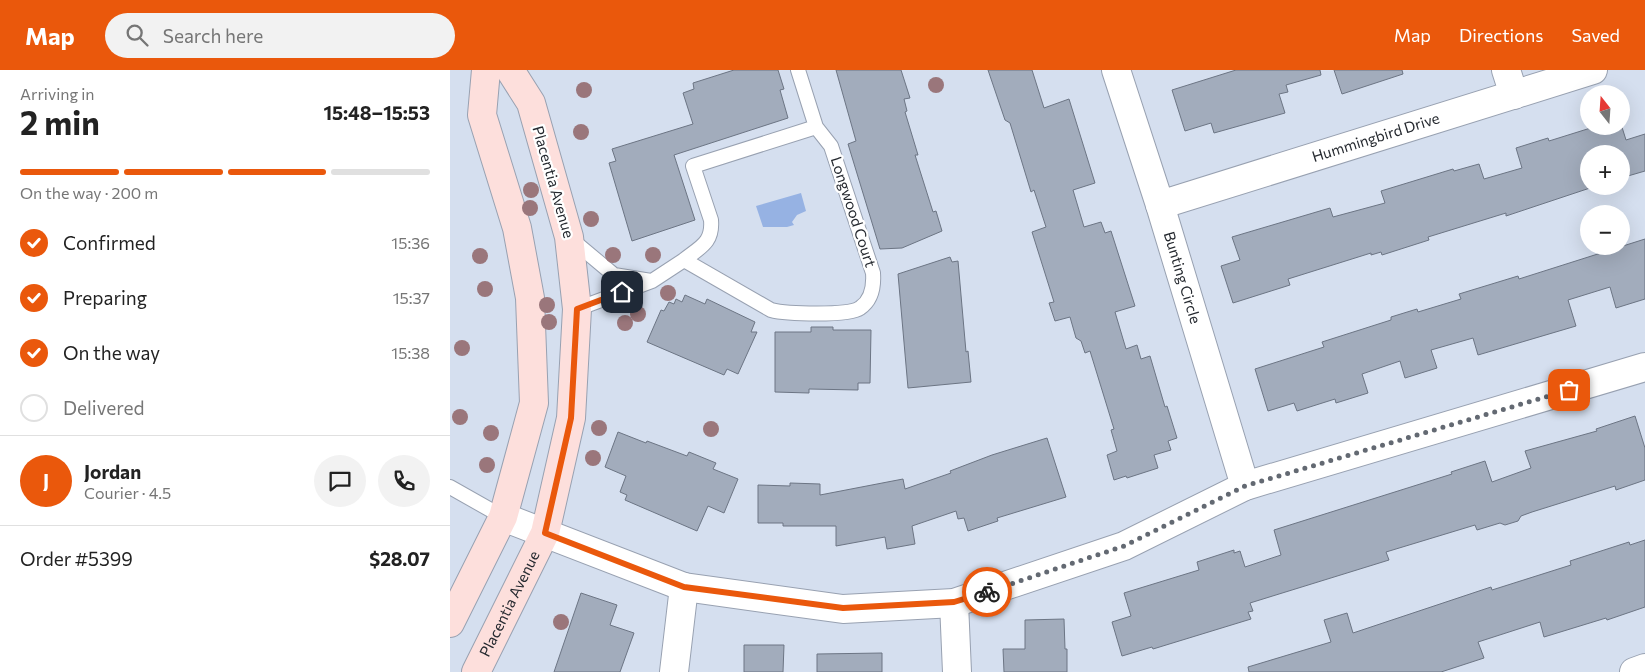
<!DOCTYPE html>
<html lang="en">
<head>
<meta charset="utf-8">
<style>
  :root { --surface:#fff; --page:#f2f2f2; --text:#222; --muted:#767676; --line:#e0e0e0; --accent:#ea580c }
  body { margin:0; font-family:Commissioner,sans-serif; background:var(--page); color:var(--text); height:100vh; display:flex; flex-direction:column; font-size:19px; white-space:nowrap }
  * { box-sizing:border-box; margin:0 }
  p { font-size:16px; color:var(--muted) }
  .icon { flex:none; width:28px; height:28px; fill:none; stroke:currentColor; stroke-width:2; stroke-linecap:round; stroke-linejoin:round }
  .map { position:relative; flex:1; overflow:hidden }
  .details { display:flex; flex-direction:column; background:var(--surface); width:450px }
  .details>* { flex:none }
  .needle { width:32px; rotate:343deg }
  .buttons { position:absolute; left:1130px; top:15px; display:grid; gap:10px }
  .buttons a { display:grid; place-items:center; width:50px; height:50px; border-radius:50%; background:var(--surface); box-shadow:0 5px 20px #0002; font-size:25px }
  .pin { position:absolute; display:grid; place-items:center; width:42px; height:42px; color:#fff; margin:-21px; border-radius:10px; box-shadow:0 2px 8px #0006 }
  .courier { position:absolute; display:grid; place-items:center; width:50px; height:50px; margin:-25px; border:4px solid #ea580c; border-radius:50%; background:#fff; color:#222; box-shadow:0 1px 6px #0007 }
  .head em { font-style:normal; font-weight:700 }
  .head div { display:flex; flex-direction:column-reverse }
  .head { display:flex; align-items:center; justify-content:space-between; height:85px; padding:0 20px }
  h1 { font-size:32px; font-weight:700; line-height:38px }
  .bar { display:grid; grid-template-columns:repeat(4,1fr); gap:8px 5px; align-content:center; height:60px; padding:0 20px }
  .bar i { height:6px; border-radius:4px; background:var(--line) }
  .bar .on { background:var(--accent) }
  .bar p { grid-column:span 4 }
  .line { display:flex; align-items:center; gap:12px; padding:0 20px; border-top:1px solid var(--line) }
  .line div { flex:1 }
  .round { display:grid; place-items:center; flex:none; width:52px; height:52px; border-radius:26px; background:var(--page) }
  ol { padding:0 20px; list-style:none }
  li { display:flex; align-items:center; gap:15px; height:55px }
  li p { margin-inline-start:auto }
  li .icon { padding:5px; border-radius:50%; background:var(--accent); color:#fff; stroke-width:4 }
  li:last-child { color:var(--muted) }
  li i { width:28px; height:28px; border:2px solid var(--line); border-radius:50% }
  header { display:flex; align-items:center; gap:30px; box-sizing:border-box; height:70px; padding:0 25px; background:var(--accent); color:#fff }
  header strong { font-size:24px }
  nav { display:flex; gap:28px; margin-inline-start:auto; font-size:18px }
  .search { width:350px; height:45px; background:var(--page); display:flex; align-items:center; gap:12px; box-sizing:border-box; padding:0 18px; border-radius:28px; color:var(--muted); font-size:19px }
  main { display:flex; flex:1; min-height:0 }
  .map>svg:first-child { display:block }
  .water { fill:#96b2e3 }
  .building { fill:#a2acbc; stroke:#6c7584 }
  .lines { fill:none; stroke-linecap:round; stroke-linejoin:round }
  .lane-casing { stroke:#98a1b1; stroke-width:16 }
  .street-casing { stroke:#98a1b1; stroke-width:30 }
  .secondary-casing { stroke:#98a1b1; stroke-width:30 }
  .lane { stroke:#fff; stroke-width:14 }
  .street { stroke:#fff; stroke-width:28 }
  .secondary { stroke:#fddfdc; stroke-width:28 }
  .tree { fill:#9a767b }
  .done { stroke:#636972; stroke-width:5; stroke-dasharray:0 9 }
  .route { stroke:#ea580c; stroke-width:6 }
  .labels { text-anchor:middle; stroke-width:4.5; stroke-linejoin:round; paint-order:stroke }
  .street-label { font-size:15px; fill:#25292f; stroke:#fff }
</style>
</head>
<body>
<header>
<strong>Map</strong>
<div class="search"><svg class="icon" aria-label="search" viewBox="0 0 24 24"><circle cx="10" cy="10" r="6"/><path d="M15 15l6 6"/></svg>Search here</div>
<nav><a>Map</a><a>Directions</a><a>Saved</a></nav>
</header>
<main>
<section class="details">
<div class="head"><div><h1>2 min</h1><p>Arriving in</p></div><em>15:48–15:53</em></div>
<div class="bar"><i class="on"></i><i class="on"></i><i class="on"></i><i></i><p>On the way · 200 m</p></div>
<ol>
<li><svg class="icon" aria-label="check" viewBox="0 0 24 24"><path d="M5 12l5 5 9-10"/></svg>Confirmed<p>15:36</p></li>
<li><svg class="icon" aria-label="check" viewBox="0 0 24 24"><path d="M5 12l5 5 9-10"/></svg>Preparing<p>15:37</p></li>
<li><svg class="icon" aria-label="check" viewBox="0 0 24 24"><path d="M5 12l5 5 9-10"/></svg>On the way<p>15:38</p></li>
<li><i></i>Delivered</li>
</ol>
<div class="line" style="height:90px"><b class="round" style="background:var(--accent);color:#fff">J</b><div><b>Jordan</b><p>Courier · 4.5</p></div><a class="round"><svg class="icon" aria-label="chat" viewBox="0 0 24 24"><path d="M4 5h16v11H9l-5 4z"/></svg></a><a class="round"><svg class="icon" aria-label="phone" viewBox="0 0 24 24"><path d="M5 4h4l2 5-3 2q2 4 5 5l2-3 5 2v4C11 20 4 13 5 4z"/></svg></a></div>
<div class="line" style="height:65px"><div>Order #5399</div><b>$28.07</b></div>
</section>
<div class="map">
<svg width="1195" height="602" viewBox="0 0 1195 602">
  <rect width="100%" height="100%" fill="#d5dfef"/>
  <path class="water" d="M351,123L356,141L347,145L342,152L344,155L337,157H313L306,136Z"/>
  <path class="building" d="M284,0H328L334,19L330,20L338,48L224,85L245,150L182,171L159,93L166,91L162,79L243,54L233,23L244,19L243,13Z
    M386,0H451L460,28L454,29L457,41L455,42L468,85H465L483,142L486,141L492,161L452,178L430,179L398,74L406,71Z
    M538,0H582L594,38L619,29L645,113L623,120L634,157L651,152L655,163L661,161L685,236L665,242L676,279L687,275L691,289L700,286L715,337L717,336L727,368L718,371L721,380L704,385L708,398L677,408L676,406L664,410L657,385L667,381L661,360L664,359L640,281L635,283L631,271L626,268L620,247L605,251L599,233L604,232L582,162L596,157L584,120L581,122L560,53L555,50Z
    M786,0H870L871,5L836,15L838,22L829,24L835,43L764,63L761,53L735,61L722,20Z
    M884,0H952L953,4L892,24Z
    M1171,54L1176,70L1195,64V101L1171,108V84H1139V116H1146L1056,146V143L978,167L979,170L932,185L931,182L921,185V183L838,209L840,215L783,233L771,196L790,190L782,167L880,138L883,147L935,133L931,121L1003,99L1004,101L1029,94L1034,109L1072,98L1066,78L1098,68L1099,71L1147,56H1171Z
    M1195,169V229L1166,238L1160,217L1118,230L1126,256L1028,285L1023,268L981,280L987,298L955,308L950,291L912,304L918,323L886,333L885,329L847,341L844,333L818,341L805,299L874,277L872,272L941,250V247L967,239L968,242L1011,229L1009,224L1068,206L1069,209Z
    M500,187L502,192L508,191L516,282L518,281L521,312L458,318L448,204Z
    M235,225L255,234L257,229L305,252L301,262H307L288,304L277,299L274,305L197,272L211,240L214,241L219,232L224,234L226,229L232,232Z
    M361,257H383V260H421L420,313H408V320L359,319V323L325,322V262H361Z
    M1185,346L1195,378V410L1166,420L1165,416L1082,442L1071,446L1068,451L1055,455L1050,453L1027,460L1025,455L936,482L939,490L800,533L803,541L798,542L801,549L703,579L702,577L672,586L662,552L681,546L674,523L749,500L747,492L784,480V483L790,481L795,497L831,485L824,460L1002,404L1001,402L1035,391L1042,412L1081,398L1075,381L1147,361L1146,359Z
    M168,362L196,373L197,371L237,386L239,382L266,393L263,399L288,409L274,443L258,436L247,461L175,430L177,425L170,422L176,406L155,397Z
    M597,368L616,427L547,448L548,451L518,461L514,448L508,449L506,441L462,456L465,474L437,479L435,467L386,476V456H333V453H308V415L340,416V413L370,414V425L453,409L455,419L501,403L500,401L542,385Z
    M1195,470V537L1157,550L1156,548L1094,567L1090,552L1028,572L1034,588L991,602H799L798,597L881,572L874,550L897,543L903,563L1041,517L1042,520L1121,495L1120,491L1179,472L1180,475Z
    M131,523L167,535L160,555L184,563L170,602H104Z
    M614,549L615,579H617V602H554L553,579H575V550Z
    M294,575H334L333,602H294Z
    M432,583V602H367V584Z"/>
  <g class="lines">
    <defs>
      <path id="lane" d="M121,169L164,205L201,211
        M234,190C250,177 263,173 261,150L243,96L366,57
        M127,239L202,211L234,190L321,240C336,244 399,246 410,238C422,230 424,217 423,203L381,76L366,57L348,0
        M0,417L53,447"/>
      <g id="street">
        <path id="s1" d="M666,0L710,135L795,416"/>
        <path d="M1056,0L1064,25"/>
        <path id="s2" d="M710,135L1143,0"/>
        <path d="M53,447L234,517L393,539L504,533L674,476L795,416L1195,297"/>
        <path d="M504,533L507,602"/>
        <path d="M224,602L234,517"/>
        <path d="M1184,602L1195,598"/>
      </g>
      <g id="secondary">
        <path d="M0,553L53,447L84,333L80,228L67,158L32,45L36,0"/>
        <path id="s3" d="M26,602L95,463L121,348L127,239L119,167L81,33L60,0"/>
      </g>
    </defs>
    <use href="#lane" class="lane-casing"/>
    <use href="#street" class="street-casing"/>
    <use href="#secondary" class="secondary-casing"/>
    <use href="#lane" class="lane"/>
    <use href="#street" class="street"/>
    <use href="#secondary" class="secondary"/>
  </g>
  <g class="tree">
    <circle cx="486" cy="15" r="8"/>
    <circle cx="134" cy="20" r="8"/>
    <circle cx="131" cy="62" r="8"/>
    <circle cx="81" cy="120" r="8"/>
    <circle cx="80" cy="138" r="8"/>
    <circle cx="141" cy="149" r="8"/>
    <circle cx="163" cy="185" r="8"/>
    <circle cx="203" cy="185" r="8"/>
    <circle cx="30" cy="186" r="8"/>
    <circle cx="35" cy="219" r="8"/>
    <circle cx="218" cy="223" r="8"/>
    <circle cx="97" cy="235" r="8"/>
    <circle cx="188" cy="244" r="8"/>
    <circle cx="99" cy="252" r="8"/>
    <circle cx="175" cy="253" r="8"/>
    <circle cx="12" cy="278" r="8"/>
    <circle cx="10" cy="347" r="8"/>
    <circle cx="149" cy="358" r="8"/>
    <circle cx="261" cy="359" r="8"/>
    <circle cx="41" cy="363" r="8"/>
    <circle cx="143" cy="388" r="8"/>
    <circle cx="37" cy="395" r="8"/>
    <circle cx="111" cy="552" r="8"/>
  </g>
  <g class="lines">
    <path class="done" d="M537,522L674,476L795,416L1119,320"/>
    <path class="route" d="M172,222L127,239L121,348L95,463L234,517L393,538L504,532L537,522"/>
  </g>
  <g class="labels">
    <g class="street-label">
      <text dy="5" stroke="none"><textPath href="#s2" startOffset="226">Hummingbird Drive</textPath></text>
      <text transform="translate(103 112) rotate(74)" y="5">Placentia Avenue</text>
      <text transform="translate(403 142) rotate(72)" y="5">Longwood Court</text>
      <text dy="5" stroke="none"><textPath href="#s1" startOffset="218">Bunting Circle</textPath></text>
      <text dy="5" stroke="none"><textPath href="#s3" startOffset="76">Placentia Avenue</textPath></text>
    </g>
  </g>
</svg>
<div class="buttons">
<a><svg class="needle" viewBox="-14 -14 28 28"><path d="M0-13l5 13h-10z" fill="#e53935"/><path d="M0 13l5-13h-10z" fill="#767676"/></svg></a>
<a>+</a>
<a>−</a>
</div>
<div class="pin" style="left:1119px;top:320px;background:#ea580c"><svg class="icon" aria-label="bag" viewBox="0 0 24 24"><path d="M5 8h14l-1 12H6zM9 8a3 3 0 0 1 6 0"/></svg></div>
<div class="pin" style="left:172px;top:222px;background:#1f2937"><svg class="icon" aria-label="home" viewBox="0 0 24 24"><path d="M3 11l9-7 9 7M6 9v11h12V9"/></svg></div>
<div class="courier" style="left:537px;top:522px"><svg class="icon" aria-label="bike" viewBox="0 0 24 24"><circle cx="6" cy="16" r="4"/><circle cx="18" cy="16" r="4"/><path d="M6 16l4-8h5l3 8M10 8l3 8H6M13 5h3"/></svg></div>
</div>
</main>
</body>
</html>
